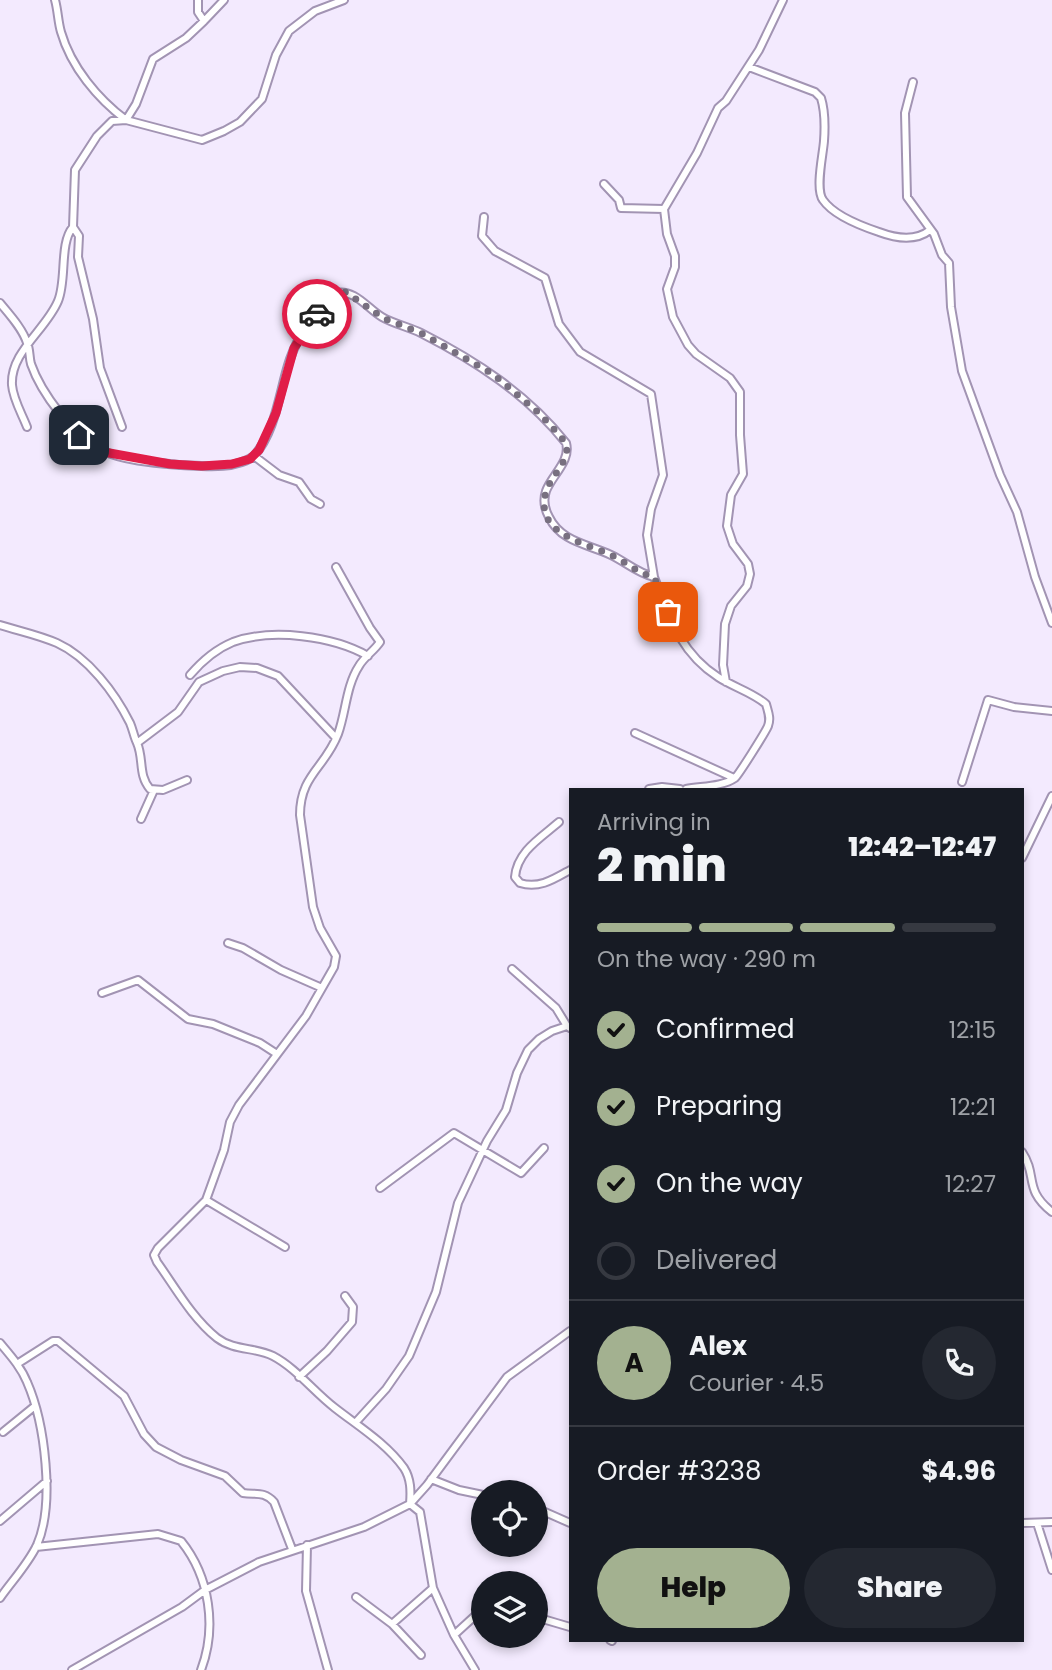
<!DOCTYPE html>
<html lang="en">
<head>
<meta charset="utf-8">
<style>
  :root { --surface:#171b24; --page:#242831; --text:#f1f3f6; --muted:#9ea1a6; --line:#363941; --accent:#a3b190 }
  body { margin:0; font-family:Poppins,sans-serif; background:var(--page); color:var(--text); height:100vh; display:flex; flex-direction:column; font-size:26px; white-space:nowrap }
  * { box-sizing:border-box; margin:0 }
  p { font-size:23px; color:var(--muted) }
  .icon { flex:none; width:38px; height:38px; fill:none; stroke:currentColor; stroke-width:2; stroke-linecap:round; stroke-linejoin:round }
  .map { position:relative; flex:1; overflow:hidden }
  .panel { position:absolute; left:569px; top:788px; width:455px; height:854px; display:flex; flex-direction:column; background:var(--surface); border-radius:0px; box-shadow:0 4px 10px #0003 }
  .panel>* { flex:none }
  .buttons { position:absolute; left:471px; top:1480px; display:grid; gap:14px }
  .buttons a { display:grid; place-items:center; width:77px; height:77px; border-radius:50%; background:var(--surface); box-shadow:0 4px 10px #0003; font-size:35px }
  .pin { position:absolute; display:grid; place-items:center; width:60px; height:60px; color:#fff; margin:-30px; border-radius:14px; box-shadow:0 4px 10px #0006 }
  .courier { position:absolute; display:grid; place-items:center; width:70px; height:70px; margin:-35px; border:5px solid #e11d48; border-radius:50%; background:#fff; color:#222; box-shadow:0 2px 9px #0007 }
  .summary em { font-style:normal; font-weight:800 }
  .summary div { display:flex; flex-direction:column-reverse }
  .summary { display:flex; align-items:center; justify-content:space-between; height:119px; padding:0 28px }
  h1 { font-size:46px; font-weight:800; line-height:52px }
  .bar { display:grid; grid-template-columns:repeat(4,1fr); gap:10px 7px; align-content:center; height:84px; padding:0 28px }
  .bar i { height:9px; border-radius:5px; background:var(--line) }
  .bar .current { background:var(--accent) }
  .bar p { grid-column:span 4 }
  .line { display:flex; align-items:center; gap:18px; padding:0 28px; border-top:2px solid var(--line) }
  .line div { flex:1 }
  .round { display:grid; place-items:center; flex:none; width:74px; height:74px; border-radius:37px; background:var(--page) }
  ol { padding:0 28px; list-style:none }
  li { display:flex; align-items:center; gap:21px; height:77px }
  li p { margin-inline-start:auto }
  li .icon { padding:7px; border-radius:50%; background:var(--accent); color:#111; stroke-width:4 }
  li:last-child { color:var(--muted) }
  li i { width:38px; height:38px; border:4px solid var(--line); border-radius:50% }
  .action { display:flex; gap:14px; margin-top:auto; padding:14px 28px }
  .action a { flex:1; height:80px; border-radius:42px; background:var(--accent); color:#111; font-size:28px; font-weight:800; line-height:80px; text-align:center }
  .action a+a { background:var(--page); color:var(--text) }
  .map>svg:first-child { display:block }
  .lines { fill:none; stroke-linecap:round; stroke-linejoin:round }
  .minor-casing { stroke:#a294b3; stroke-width:10 }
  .minor { stroke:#fff; stroke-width:6 }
  .done { stroke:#787080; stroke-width:7; stroke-dasharray:0 12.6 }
  .route { stroke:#e11d48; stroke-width:9 }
</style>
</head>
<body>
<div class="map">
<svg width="1052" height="1670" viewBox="0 0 1052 1670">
  <rect width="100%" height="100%" fill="#f3eafe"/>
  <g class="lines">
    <defs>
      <path id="minor" d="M55,0C58,11 58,22 61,32C71,67 98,99 126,120L136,104L153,59L186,38L204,21L198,12V0
        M204,21L224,0
        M749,67L815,92L821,98C825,111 825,127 824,141C823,155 815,189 823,200C834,216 861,226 879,232C895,238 915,242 930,230
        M913,82L905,113L907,197L934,234L942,255L949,263L951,307L962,371L1000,475L1017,512L1035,577L1052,623
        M604,184L619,200L621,208L664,209
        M484,217L482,236L495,251L545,278L559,324L580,352L651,394L663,475L651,509L647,535L654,577
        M73,227L79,236L78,257L93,319L100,368L122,427
        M0,303C9,314 23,329 27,343C30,349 29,357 31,364C41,393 74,437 101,450C124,461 156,463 181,465C203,466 234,470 254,456C277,429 279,391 290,359C298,336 316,308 336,293C355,289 367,308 382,317C394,324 409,327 421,333C476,361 527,394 566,443C571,461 552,475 546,491C543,500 544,508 549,517C561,542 588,544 611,555C626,562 637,573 654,577C669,616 680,653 718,677C733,687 752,692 766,704C768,712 771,718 768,726C765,733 739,774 735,778C722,787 701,786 686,789
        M27,427C22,414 13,399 12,385C10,352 46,330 58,301C67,280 59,243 73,227L75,170L97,136L112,121L126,120L202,140L224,131L240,122L262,99L276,55L289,31L315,11L344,0
        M254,456L279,475L299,482L311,499L320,504
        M336,567L370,628L380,642C374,651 364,657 359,666C346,686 346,712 338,734C325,768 300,775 300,815L313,907L320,928L336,956L334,967L306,1016L239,1105L230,1122L224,1150L206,1200L158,1248L154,1255L157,1262C175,1287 192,1318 217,1338C234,1351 255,1347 273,1356C296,1368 314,1392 335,1408C358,1426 386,1443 404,1468C411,1479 411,1491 410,1504
        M0,625C19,631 39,635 57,643C88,657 115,693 130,723C133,730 134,737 137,743L178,712L199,682L223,671L240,667L257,668L278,676L336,738
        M190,675C202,661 216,649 233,642C272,628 333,636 368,656
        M726,682L723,665L725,624L731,606L747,586L750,574L748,564L733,544L727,526L731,495L743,474L740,435V392L730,378L696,354L688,345L673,317L667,289L675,267V256L667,234L664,209L697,153L718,108L726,101L759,50L783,0
        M635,733L734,778
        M137,743C144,759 138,775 150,789L163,790L187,780
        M962,782L988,700L1014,707L1052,711
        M649,789L662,787L680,789
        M141,819L154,790
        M559,822C542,837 517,851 515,877L520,883C539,889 554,879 570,870
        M1022,858L1052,796
        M228,943L243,948L281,970L322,988
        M512,969L556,1008L567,1026
        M102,993L138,980L188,1019L213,1024L260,1043L277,1054
        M1022,1152C1038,1176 1023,1189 1052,1212
        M380,1188L454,1133L521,1173L544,1148
        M206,1200L285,1247
        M0,1343C10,1355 21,1367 27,1382C45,1423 55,1504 37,1545C28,1564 12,1581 0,1598
        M17,1364L53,1341H58L124,1396L144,1434L156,1447L181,1460L225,1476L243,1493C256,1495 264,1491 274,1502L292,1549
        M299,1377L327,1351L352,1322L353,1307L345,1296
        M356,1422L386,1389L409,1356L436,1292L458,1203L487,1141L506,1110L517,1073L528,1050L539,1039L552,1031L567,1026L570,1028
        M3,1432L35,1406
        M431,1479L459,1490L483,1495
        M410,1504L420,1512L433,1588L454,1635L475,1670
        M536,1508L570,1523
        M0,1521L47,1481
        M1022,1523L1052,1522
        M1037,1523L1052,1570
        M307,1545L306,1591L328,1670
        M36,1547L158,1534L181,1541C210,1577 217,1628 201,1670
        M356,1597L392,1624L433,1588
        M536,1617L570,1627
        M392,1624L421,1655
        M454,1635L477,1614L483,1612
        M610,1640L612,1641
        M72,1670L182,1607L205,1590L259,1562L364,1527L410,1504L427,1485L507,1377L570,1331"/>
    </defs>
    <use href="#minor" class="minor-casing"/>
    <use href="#minor" class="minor"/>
  </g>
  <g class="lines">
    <path class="done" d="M317,314C325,304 332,290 346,292L383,318L421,333L493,374L540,414L562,438L567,448C566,467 548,478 545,496C537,535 586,543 611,555C626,562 637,573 654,577L668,612"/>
    <path class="route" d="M79,435L104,452L170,464L202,466L232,464L250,459L259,450L276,413L294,348L317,314"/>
  </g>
</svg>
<div class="buttons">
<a><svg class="icon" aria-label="locate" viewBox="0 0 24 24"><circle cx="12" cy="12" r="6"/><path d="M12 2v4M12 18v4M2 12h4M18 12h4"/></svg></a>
<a><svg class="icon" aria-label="layers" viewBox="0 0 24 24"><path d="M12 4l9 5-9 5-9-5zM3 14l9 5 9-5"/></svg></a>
</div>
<div class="pin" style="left:668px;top:612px;background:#ea580c"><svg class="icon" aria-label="bag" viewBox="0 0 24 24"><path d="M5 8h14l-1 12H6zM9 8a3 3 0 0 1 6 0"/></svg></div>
<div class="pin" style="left:79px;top:435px;background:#1f2937"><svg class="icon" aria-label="home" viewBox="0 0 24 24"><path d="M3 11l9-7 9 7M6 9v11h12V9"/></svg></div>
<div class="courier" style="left:317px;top:314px"><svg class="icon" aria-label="car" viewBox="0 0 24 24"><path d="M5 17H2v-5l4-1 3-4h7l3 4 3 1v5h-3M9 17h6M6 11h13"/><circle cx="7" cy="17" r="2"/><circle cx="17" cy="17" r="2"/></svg></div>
<section class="panel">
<div class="summary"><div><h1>2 min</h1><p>Arriving in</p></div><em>12:42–12:47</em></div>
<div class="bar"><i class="current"></i><i class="current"></i><i class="current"></i><i></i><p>On the way · 290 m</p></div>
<ol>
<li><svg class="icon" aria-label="check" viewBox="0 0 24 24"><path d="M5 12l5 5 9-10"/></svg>Confirmed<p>12:15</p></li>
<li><svg class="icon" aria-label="check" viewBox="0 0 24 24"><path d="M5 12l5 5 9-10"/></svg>Preparing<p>12:21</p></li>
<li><svg class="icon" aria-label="check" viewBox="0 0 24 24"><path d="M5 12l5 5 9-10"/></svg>On the way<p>12:27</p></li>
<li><i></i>Delivered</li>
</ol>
<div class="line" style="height:126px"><b class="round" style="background:var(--accent);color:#111">A</b><div><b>Alex</b><p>Courier · 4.5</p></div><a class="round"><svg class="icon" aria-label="phone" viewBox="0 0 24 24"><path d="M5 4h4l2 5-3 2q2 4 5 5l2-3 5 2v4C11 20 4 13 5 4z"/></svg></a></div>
<div class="line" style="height:91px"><div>Order #3238</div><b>$4.96</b></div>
<div class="action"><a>Help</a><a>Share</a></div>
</section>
</div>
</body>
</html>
